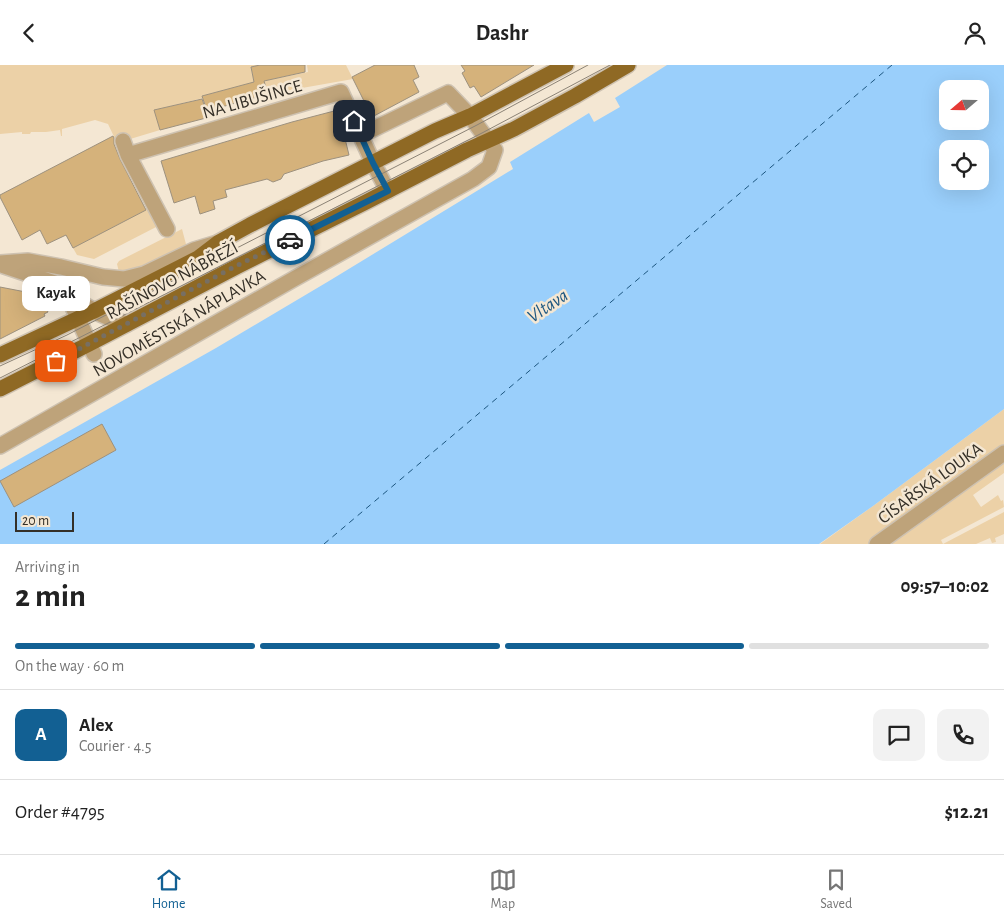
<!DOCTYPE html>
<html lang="en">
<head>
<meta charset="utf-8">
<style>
  :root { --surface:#fff; --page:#f2f2f2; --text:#222; --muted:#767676; --line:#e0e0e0; --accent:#126093 }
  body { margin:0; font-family:"Alegreya Sans",sans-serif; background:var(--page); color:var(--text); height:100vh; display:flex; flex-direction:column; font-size:19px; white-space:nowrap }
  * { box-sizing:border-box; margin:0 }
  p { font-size:16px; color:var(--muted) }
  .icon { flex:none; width:28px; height:28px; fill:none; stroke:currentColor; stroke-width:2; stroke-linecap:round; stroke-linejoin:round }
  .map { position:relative; height:479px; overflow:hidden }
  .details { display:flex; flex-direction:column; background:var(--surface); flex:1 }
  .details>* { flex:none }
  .needle { width:32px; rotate:250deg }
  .fabs { position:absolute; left:939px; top:15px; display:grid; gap:10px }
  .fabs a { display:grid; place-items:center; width:50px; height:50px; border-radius:10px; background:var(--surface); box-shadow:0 5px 20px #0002; font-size:25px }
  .scale { position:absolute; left:15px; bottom:12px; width:59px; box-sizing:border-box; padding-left:5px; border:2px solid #342f27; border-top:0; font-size:14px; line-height:18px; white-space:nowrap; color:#342f27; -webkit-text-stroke:4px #f4e7d3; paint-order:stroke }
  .pin { position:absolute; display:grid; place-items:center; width:42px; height:42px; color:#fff; margin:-21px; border-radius:10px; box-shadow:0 2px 8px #0006 }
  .courier { position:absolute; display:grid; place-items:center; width:50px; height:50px; margin:-25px; border:4px solid #126093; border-radius:50%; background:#fff; color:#222; box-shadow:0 1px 6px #0007 }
  .bubble { position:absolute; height:35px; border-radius:10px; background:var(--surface); box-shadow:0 5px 20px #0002; font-size:16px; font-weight:700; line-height:35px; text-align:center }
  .head em { font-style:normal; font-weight:700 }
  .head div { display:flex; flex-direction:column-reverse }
  .head { display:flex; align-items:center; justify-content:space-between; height:85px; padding:0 15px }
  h1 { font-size:32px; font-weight:700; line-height:38px }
  .bar { display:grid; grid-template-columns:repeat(4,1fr); gap:8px 5px; align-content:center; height:60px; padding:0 15px }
  .bar i { height:6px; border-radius:4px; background:var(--line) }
  .bar .active { background:var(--accent) }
  .bar p { grid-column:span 4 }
  .line { display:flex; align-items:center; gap:12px; padding:0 15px; border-top:1px solid var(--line) }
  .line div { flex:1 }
  .round { display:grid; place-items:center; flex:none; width:52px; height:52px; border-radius:10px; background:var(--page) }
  header { display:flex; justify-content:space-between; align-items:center; height:65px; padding:0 15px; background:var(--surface); font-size:22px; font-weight:700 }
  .dock { display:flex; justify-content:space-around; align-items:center; height:70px; border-top:1px solid var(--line); background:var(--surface); font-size:14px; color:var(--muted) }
  .dock a { display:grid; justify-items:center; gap:2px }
  .dock .active { color:var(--accent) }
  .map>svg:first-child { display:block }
  .green { fill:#ecd1a7 }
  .water { fill:#9acffb; fill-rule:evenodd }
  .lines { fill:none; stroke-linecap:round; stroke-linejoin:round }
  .ferry { stroke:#1c5680; stroke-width:1; stroke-dasharray:6 5; stroke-linecap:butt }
  .building { fill:#d5b27b; stroke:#9d917e }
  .minor-casing { stroke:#cec2b1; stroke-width:18 }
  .major-casing { stroke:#cec2b1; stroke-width:18 }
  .minor { stroke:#bea37a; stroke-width:15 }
  .major { stroke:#8f6924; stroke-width:15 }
  .tram { stroke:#8b8275; stroke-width:1 }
  .done { stroke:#776f63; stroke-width:5; stroke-dasharray:0 9 }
  .route { stroke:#126093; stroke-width:6 }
  .labels { text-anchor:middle; stroke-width:5; stroke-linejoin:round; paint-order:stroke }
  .street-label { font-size:18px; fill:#342f27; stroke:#f4e7d3 }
  .water-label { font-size:19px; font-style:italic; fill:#1c5680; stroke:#f4e7d3 }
</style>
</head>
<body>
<header><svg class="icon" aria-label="back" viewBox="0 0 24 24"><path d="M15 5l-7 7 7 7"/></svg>Dashr<svg class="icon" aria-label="person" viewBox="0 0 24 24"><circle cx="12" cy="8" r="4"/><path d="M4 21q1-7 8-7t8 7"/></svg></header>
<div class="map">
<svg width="1004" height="479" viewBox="0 0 1004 479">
  <rect width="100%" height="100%" fill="#f4e7d3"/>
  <path class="green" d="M0,0H260L251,3L254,17L202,31L203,33L155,45L160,65L117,78L108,59L95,55L62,64V71H61L60,65L46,67H31L30,69H22V67L0,69Z
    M307,0H346L353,14L268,29L264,16L308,7Z
    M151,142L160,160L94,194L77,190L73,183Z
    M182,164L187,183L132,206L119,207L117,199L119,196Z
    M1004,344V408L973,430L981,442L998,430L1001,436L1003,435L1004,442L941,475L943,479L1004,447V469L995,473L996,477L992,478L990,473L976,479H820L873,441Z"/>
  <path class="water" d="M667,0H1004V344L873,441L819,479H0V405L216,283L329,216L513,104L510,97L589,48L594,57L620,42L615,33ZM948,24H980V56H948ZM948,84H980V116H948Z"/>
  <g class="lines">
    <path class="ferry" d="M324,479L892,0"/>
  </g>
  <path class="building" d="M260,0H305V7L264,16L268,29L207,46L202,31L254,17L251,2Z
    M375,0H414L419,12L413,15L419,27L372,52L352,12Z
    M461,0H534L481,32L474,21L470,23L462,8L465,6Z
    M202,34L207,48L204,49L206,53L160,65L154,45Z
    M338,45L349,90L323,96L284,109L281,114L273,117L267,114L225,125L227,132L213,136L215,144L200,149L195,131L174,138L161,96L292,57Z
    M113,71L114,73V79L120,94L146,145L73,183L66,170L47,179L40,165L22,175L0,132V130Z
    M0,222L36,229L38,232H40L48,247L44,249L45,251L0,274Z
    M102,359L116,385L14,442L0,416Z"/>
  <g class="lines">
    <defs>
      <path id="minor" d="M123,76L128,90L167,164
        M128,90L341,27L373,98L388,126
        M0,198L28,196L61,202L103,212L124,214L144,209L194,185L217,178
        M4,201L58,219C64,223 68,229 73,232C89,244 107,254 127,259
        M72,240L94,289
        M0,381L292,215L473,114L489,102L495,85L470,51L448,28L361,70
        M877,479L1004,388"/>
      <path id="major" d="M0,290L94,246L198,193L219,177L250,160L435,66L470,51L566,0
        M0,324L89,279L238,201L366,137L467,85L514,64L575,31L628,0"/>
    </defs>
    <use href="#minor" class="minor-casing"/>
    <use href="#major" class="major-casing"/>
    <use href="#minor" class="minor"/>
    <use href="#major" class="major"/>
    <path class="tram" d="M0,301L67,270L477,60L588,0
      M0,313L482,68L610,0"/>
  </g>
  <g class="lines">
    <path class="done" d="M56,296L238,200L290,175"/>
    <path class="route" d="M290,175L388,126L373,98L354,56"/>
  </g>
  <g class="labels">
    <g class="street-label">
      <text transform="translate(252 34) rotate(-16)" y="6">NA LIBUŠINCE</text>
      <text transform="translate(172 215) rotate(-28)" y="6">RAŠÍNOVO NÁBŘEŽÍ</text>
      <text transform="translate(179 258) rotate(-30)" y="6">NOVOMĚSTSKÁ NÁPLAVKA</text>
      <text transform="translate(930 418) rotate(-36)" y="6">CÍSAŘSKÁ LOUKA</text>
    </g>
    <g class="water-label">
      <text transform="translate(547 240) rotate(-34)" y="7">Vltava</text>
    </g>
  </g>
</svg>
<div class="fabs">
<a><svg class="needle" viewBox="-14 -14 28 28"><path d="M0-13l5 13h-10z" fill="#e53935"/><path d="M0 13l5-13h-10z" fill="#767676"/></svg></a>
<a><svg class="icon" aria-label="locate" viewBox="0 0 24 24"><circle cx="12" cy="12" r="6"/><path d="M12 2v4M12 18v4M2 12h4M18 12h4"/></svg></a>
</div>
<div class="scale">20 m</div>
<div class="pin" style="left:56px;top:296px;background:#ea580c"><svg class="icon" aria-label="bag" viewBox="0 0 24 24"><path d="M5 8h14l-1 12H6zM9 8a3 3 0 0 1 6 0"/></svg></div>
<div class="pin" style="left:354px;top:56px;background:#1f2937"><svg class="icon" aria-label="home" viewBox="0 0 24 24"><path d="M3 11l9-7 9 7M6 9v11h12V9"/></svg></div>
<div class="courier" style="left:290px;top:175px"><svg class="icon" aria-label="car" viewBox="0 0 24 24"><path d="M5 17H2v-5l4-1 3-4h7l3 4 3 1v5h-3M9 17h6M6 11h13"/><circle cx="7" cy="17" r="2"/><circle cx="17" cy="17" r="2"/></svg></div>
<div class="bubble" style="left:22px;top:211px;width:68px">Kayak</div>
</div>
<section class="details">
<div class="head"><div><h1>2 min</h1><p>Arriving in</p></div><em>09:57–10:02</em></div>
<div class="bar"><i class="active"></i><i class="active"></i><i class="active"></i><i></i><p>On the way · 60 m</p></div>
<div class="line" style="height:90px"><b class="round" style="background:var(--accent);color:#fff">A</b><div><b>Alex</b><p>Courier · 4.5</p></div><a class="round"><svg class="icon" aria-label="chat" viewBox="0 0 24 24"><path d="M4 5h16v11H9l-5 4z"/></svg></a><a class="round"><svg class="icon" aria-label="phone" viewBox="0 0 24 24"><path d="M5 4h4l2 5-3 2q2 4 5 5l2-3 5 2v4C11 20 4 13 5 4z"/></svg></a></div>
<div class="line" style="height:65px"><div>Order #4795</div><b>$12.21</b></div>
</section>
<nav class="dock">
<a class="active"><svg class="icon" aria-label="home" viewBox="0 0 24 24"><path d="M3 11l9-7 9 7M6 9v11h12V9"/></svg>Home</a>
<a><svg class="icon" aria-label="map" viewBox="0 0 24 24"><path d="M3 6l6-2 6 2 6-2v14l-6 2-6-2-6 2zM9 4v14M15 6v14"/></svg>Map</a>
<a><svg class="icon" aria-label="saved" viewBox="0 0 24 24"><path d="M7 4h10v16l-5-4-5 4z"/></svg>Saved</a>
</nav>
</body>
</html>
